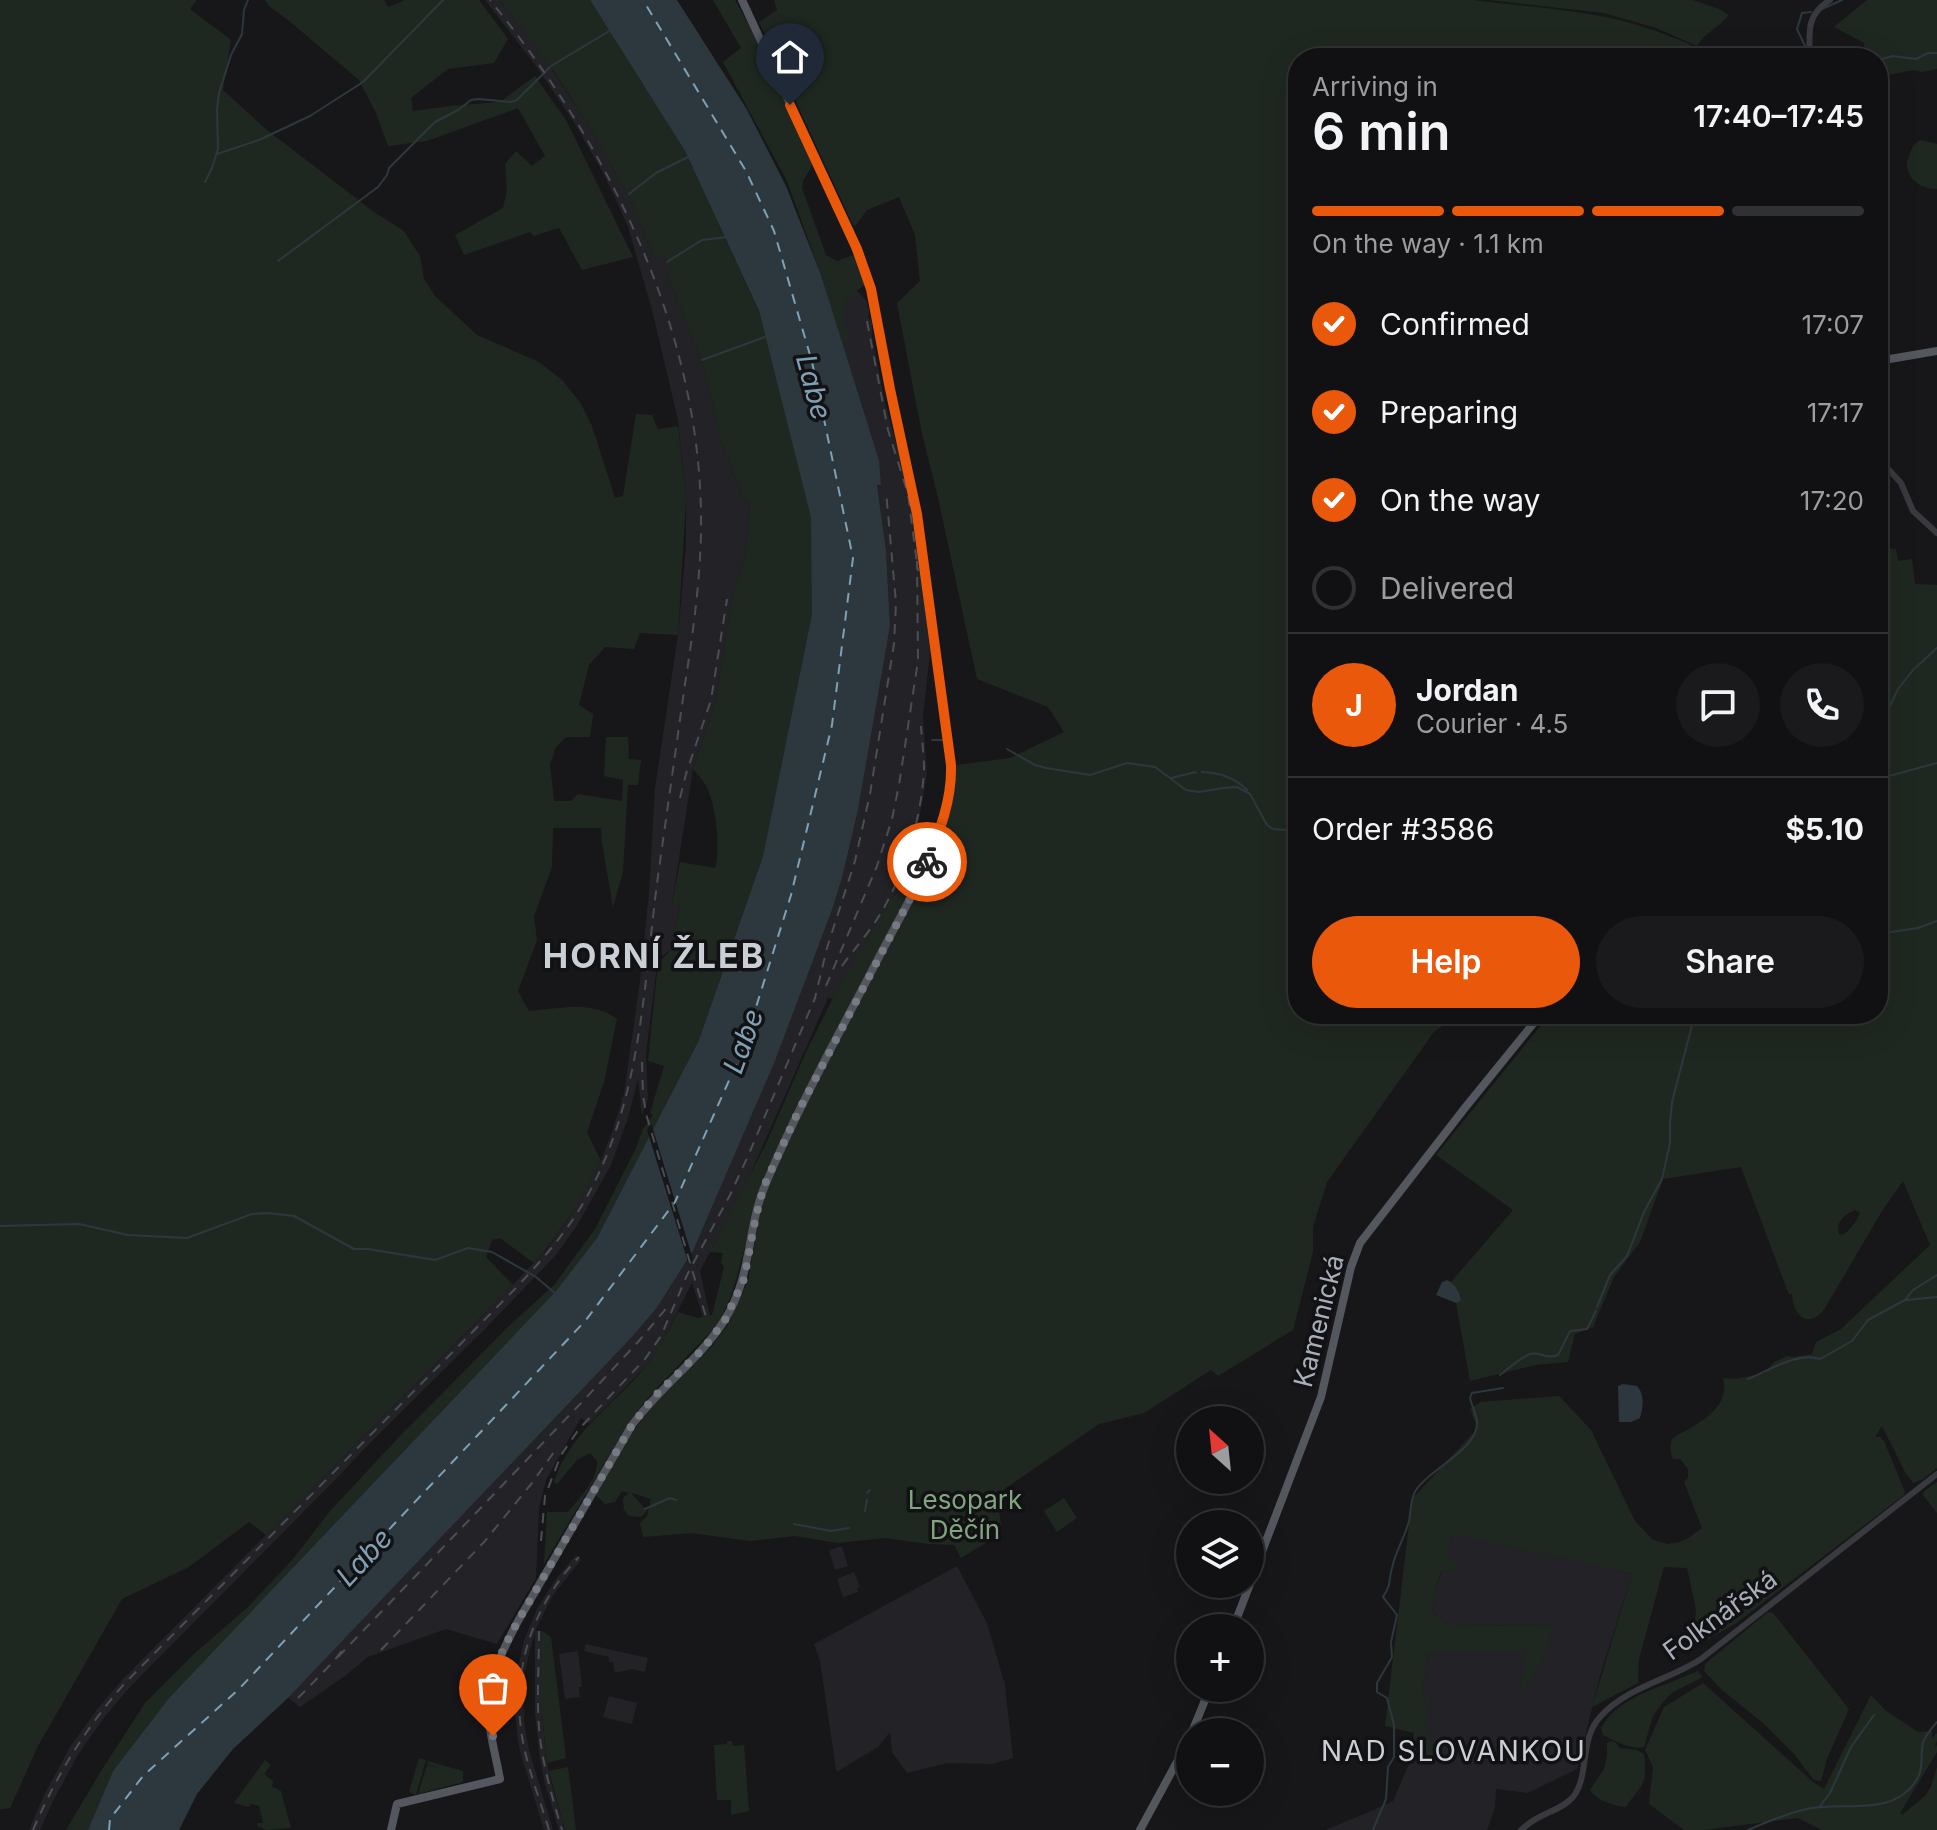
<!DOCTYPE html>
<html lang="en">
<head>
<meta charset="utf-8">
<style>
  :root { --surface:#111113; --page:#1a1a1c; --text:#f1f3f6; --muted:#9c9da0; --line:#303133; --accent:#ea580c }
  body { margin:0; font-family:Inter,sans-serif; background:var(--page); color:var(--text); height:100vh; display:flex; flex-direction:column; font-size:30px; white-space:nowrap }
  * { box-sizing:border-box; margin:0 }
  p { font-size:26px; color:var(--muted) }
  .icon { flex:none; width:44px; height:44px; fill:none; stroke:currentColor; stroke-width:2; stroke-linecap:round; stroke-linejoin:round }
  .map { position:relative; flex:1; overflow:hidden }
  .side { position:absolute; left:1288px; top:48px; width:600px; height:976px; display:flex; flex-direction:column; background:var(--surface); border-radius:32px; box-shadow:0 8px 32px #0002,0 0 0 2px var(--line) }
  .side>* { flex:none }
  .needle { width:52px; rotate:333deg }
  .tools { position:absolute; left:1176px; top:1406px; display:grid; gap:16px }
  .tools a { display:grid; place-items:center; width:88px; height:88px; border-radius:50%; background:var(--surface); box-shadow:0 8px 32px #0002,0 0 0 2px var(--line); font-size:40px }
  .pin { position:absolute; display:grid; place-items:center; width:68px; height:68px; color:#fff; margin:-82px -34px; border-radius:50% 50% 50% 0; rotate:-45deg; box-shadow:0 0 8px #0007 }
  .pin .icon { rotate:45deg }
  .courier { position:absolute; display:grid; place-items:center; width:80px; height:80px; margin:-40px; border:6px solid #ea580c; border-radius:50%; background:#fff; color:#222; box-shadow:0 2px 10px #0007 }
  .headline em { font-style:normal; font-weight:600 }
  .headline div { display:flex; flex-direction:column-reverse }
  .headline { display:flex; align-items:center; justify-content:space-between; height:136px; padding:0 24px }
  h1 { font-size:52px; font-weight:600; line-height:60px }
  .bar { display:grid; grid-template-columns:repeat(4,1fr); gap:12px 8px; align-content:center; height:96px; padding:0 24px }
  .bar i { height:10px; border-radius:6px; background:var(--line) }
  .bar .selected { background:var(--accent) }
  .bar p { grid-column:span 4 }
  .line { display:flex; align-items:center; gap:20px; padding:0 24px; border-top:2px solid var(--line) }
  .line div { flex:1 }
  .round { display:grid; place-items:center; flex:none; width:84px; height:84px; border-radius:42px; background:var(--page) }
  ol { padding:0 24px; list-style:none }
  li { display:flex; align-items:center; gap:24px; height:88px }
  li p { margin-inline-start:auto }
  li .icon { padding:8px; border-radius:50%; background:var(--accent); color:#fff; stroke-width:4 }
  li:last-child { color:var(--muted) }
  li i { width:44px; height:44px; border:4px solid var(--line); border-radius:50% }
  .primary-button { display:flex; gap:16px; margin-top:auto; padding:16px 24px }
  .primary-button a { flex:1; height:92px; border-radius:48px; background:var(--accent); color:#fff; font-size:32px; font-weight:600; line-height:92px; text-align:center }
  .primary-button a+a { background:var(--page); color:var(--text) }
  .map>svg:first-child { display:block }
  .built { fill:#232327 }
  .green { fill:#1f2820; fill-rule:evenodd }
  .water { fill:#2d383e }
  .pier { fill:#171719 }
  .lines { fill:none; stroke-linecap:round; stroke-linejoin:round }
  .stream { stroke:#2d383e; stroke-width:2 }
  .ferry { stroke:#7fa0b5; stroke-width:2; stroke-dasharray:10 8; stroke-linecap:butt }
  .tertiary { stroke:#383a3f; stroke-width:6 }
  .primary { stroke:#54575e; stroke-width:8 }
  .rail { stroke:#4b4e54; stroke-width:2; stroke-dasharray:10 8; stroke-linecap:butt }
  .done { stroke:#767a82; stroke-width:8; stroke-dasharray:0 14.4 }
  .route { stroke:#ea580c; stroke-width:10 }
  .labels { text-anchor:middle; stroke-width:7; stroke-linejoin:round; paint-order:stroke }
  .street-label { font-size:26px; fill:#a9afba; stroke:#121214 }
  .park-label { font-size:26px; fill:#80a580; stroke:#121214 }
  .water-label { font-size:28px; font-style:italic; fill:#7fa0b5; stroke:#121214 }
  .neighbourhood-label { font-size:28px; letter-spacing:2px; fill:#caced5; stroke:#121214 }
  .district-label { font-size:34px; font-weight:bold; letter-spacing:2px; fill:#caced5; stroke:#121214 }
</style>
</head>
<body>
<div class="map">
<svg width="1937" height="1830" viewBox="0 0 1937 1830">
  <rect width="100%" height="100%" fill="#171719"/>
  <path class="built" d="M485,0H500L545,59L586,121L630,199L655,259L664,256L672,273L667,275L703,364L720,437L743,498L750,507L745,557L731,604L716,701L693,769L672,903L680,905L671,950L658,958L646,1054L648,1099L642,1115L638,1079L628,1118L611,1165L578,1224L556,1255L487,1327L369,1444L336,1479L130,1687L106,1715L79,1753L54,1799L40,1830H29L44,1795L70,1747L98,1708L122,1680L480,1319L548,1248L569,1218L601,1161L613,1129L624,1093L640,981L649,892L655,788L678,635L686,546V499L678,420L652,310L628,227L617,202L602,171L575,124L536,66Z
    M856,290L866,300L869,311L868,317L872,322V336L885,403L911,497L921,568L930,653L923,716L927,774L916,837L905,872L897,891L833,999L828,998L745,1186L700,1271L710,1316L703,1317L692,1283L659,1348L645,1367L589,1424L581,1418L546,1480L539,1509L536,1578L497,1644L446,1629L368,1657L345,1676L300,1707L288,1698L632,1337L656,1309L693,1251L775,1061L832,910L842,878L858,810L890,626L886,550L877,485L879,460L829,301Z
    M1453,1533L1632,1574L1600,1676L1577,1769L1528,1793L1496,1789L1495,1808L1487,1830H1325L1369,1812L1393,1801L1412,1757L1440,1764L1424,1726L1432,1700L1422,1699L1428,1651L1527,1653L1521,1690L1554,1626L1450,1625L1432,1613L1434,1596Z
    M842,1546L848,1566L835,1570L829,1550Z
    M576,1555L581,1560L553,1595L535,1631H542V1712L546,1757L551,1782L565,1830H559L545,1784L540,1758L535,1713V1632L529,1654L525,1673L524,1722L529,1750L553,1830H544L519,1748L515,1713L517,1672L524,1640L537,1609L555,1580Z
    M957,1566L987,1623L1005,1685L1013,1758L992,1764L947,1763L907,1773L892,1752L890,1732L878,1747L838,1771L836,1770L820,1661L814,1644Z
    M854,1572L860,1587L857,1588L858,1592L843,1597L837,1579Z
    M586,1644L648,1658L645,1672L632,1669L615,1673L613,1662H609V1657L584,1651Z
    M578,1651L582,1687H579L580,1697L565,1699L559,1654Z
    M609,1696L637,1703L632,1724L603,1717Z"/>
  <path class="green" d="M0,0H197L190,9L231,40L223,90L267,130L374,212L404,231L420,256L424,279L435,296L477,335L539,362L562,380L580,402L592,426L615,498L623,496L636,414L652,415L658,429L678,426L686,499L678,635L640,633L634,649L605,647L589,665L579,705L593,714L590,737H566L556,747L550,765L554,801H571L578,794L622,801L623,780L604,776L606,737H628L629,759L641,760L638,785H628L623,872L613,907L602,843L601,828H553L552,867L534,916L537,940L518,991L529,1011C558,1009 592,1000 617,1019L604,1082L587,1132L601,1161C582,1198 562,1232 534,1263L500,1238L492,1240L486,1257L513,1285L266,1535L249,1522L189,1567L122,1599L38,1746L10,1808L0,1809Z
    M265,0H384L388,7L405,0H479L508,39L494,63L448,69L411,98L413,111L450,106L500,102L535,76L566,120L633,257L582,270L559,228L534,236L530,232L464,255L455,235L503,208L507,190L505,164L516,151L532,166L545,156L518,108L427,141L388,146L376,113L359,80L288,20L269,6Z
    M500,0H590L685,151L759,312L812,518V614L763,856L699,1040L597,1238L556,1291L169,1698L113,1771L88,1830H66L101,1771L145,1703L195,1653L248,1607L293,1559L330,1511L399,1437L510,1325L554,1285L595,1229L636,1148L643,1129L653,1115L650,1113L664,1066L648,1061L658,963L671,950L680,906L672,903L680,862L715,868C721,848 716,803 705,784C702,779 697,774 693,769L716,701L731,604L745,557L750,507L743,498L720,437L703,364L667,275L671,272L664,256L655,259L630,199L586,121L555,73Z
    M713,0H735L749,25L814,162L803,181L802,188L826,255L837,261L856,254L866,284L845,299L844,316L849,337L842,343L821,275L787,181L723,62L741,48Z
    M774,0H1474C1542,9 1606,10 1669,36C1682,41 1698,46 1706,58H1298V1014H1459L1434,1032L1327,1182L1313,1227V1252L1293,1330L1218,1376L1211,1370L1144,1413L1099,1424L997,1494L1002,1533L961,1558L954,1545L928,1544L885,1538L837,1543L795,1536L750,1541L691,1533L643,1537L640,1523L647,1516L651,1499L631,1493L647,1511L641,1517L629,1516L624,1510L623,1498L629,1493L622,1491L615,1502L605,1504L596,1495L631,1434L652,1407L712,1346L727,1326L736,1307L748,1281L759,1218L768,1185L801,1113L922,885L950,810L957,765L1010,758L1064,732L1048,707L977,679L939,502L922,434L897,303L920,281L915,235L899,197L867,210L856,225H853L759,22L777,10Z
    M1489,0H1693L1719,9L1729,15C1719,28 1705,32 1697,46L1656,28L1604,13Z
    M1867,0H1937V69L1922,72L1914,70L1878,77V58H1866L1864,43L1834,27Z
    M1921,140L1937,144V189C1919,190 1901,174 1909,156C1912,148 1913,144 1921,140Z
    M1878,547L1896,549L1898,561L1912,559L1915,584L1937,585V1468L1923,1479L1913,1483L1906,1474L1882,1426L1875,1437H1880L1884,1441L1905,1492L1904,1495L1735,1624L1693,1648L1696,1609L1687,1568L1664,1567L1639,1659L1638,1683L1592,1707L1632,1574L1453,1534L1447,1553L1457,1564L1451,1573L1441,1571L1434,1596L1432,1613L1450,1625L1554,1626L1540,1667L1520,1692L1526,1653L1428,1652L1422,1698L1432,1699L1425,1726L1441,1765L1412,1757L1414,1733L1385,1726L1412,1499L1474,1432L1476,1424L1470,1409L1480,1402L1559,1396L1591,1430L1635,1521L1653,1540L1668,1544L1676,1543L1687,1539L1702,1528L1684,1482L1688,1478V1469L1680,1459H1673C1670,1451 1669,1445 1673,1438C1695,1425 1732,1409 1723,1378L1736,1379L1765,1373L1774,1362L1787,1356L1793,1357L1812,1354L1816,1342L1841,1329L1930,1245L1903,1181L1882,1211L1825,1308C1809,1331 1792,1315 1792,1293L1789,1295L1741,1167L1663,1179L1640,1242L1614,1277L1593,1327L1575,1334L1568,1362L1535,1365L1470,1381L1456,1303L1461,1301V1296L1451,1282L1513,1210L1436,1155L1550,1014H1878V585L1886,584L1878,579ZM1855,1210L1860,1212C1858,1220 1851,1229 1843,1235L1839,1234C1835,1222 1845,1214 1855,1210Z
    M933,833L917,880L797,1106L762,1181L737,1277L731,1296L719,1323L654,1391L631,1419L544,1564L547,1512H568C580,1497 598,1480 597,1461L590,1453L577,1460L557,1484L554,1482C570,1432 614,1405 646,1366C659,1349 668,1331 678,1312L698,1318L712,1315L724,1267L721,1263L723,1253L710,1252L766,1144L806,1052L839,986L897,891L916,837Z
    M1937,1482V1513L1923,1495L1924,1491Z
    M1064,1498L1077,1518L1057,1532L1044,1511Z
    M1768,1612L1773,1613L1849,1709L1827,1759L1821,1781L1814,1780L1794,1754L1764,1724L1721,1689L1704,1671L1705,1664Z
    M542,1631L551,1637L566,1758L547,1763L542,1712Z
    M1698,1671L1702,1676L1701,1678L1673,1692L1663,1702L1653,1716L1644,1747C1631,1750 1615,1741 1603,1735L1601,1728C1616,1701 1648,1691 1674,1681C1682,1678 1689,1674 1698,1671Z
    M1703,1683L1813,1782L1824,1789L1871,1695L1885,1710L1918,1732L1932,1731V1739L1936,1733L1937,1734V1741L1935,1745L1936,1747L1937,1744V1752L1900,1813L1902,1815L1926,1795L1931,1786L1937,1767V1830H1822L1798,1818L1704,1830H1684L1649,1804L1653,1767L1645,1750L1664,1707Z
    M727,1741H732L733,1746L744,1745L749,1811L731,1815V1800H717L714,1745L727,1744Z
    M1611,1741L1616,1743L1620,1748L1637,1750L1644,1754C1648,1787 1641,1784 1626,1807C1614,1806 1596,1800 1590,1790L1604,1769L1607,1755V1743Z
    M419,1758L426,1760L416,1795L409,1792Z
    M265,1760L271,1765L264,1774L274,1782L271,1786L281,1791L291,1828L266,1830L257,1826L258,1823H263L259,1806L251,1804L249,1807L234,1803Z
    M428,1761L463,1771V1782L418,1794L427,1765L441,1769L427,1764Z
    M568,1767L576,1830H565L549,1771Z"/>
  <path class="water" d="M590,0H677L746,108L786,186L821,275L879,460L881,485H877L886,550L890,626L858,810L842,878L832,910L775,1061L693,1251L656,1309L632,1337L288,1698L233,1749L197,1794L179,1830H88L113,1771L169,1698L556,1291L597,1238L699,1040L763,856L812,614L811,517L759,311L685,151Z
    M1447,1280C1454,1283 1461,1293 1461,1301L1456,1303L1436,1295L1442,1282Z
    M1623,1384L1637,1386C1645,1395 1643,1407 1640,1418L1631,1422H1619L1618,1386Z"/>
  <path class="pier" d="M651,1123L693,1259L689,1265L647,1130Z"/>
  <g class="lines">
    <path class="stream" d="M1822,9L1842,0
      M1807,58L1806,48L1797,29L1802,13L1811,12
      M1878,60L1893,56L1916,59L1928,53H1937
      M217,154L259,140L310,116L363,82L443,0
      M205,182L212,168L218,149L217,109L219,93L231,55L242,34L244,10L248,0
      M629,194L656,173L688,157
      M278,261L378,187L387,175L389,168L435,122L458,110L471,100L479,99L511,102L517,100L551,66L611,30
      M667,262L702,240L727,237
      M1878,300L1889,303
      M702,360L765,337
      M1878,731L1898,689L1913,670L1937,648
      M932,740H945
      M1007,749L1035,765L1046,768L1090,775L1127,763L1155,767L1186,790L1199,792L1223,788L1237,787L1250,794L1267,825L1273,829L1298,831
      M1202,772C1220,773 1234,777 1247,790
      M1171,778L1196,772
      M1878,779L1937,763
      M1878,934L1918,928L1937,921
      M0,1226L79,1224L128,1235L187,1238L252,1214L268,1213L294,1216L354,1249H368L435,1260L468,1248L492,1252L536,1277L556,1294
      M1906,1300L1937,1297
      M1597,1307L1610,1275L1627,1256L1644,1212L1662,1179L1670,1143V1123L1672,1102L1695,1014
      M1500,1375C1508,1369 1520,1358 1530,1354C1541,1351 1545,1360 1558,1355L1570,1331L1587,1329L1596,1311
      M1748,1379C1768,1371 1798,1351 1820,1359L1852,1341L1868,1320L1905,1300L1913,1290L1937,1275
      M867,1493L870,1490
      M645,1509L670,1498L676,1500
      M865,1511L867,1500
      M794,1524L831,1531L849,1528
      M1820,1806L1830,1793L1851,1747L1874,1715
      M1373,1830L1386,1799L1388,1767L1394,1757V1725L1387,1698L1377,1692V1683L1392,1657L1391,1642L1397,1615L1383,1597C1392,1583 1388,1582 1392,1568C1395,1552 1405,1537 1409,1521C1411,1511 1410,1499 1416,1490C1429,1469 1479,1449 1477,1422C1476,1414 1472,1406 1470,1398L1472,1393L1503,1388
      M1748,1830C1767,1822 1787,1813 1807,1809C1844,1801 1894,1818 1917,1779C1924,1768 1920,1755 1923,1743C1925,1735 1932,1728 1937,1722"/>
    <path class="ferry" d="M109,1830L110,1819L143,1776L239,1689L586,1320L675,1202L743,1049L791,895L832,725L853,558L812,362L774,231L746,171L643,0"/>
    <path class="tertiary" d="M1810,58C1809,32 1806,15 1830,0
      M1878,458L1901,483L1913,511L1937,533
      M1521,1830C1526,1826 1530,1822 1536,1819C1547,1812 1564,1808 1573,1797C1590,1775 1579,1740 1600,1717C1627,1687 1669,1680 1701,1659L1937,1474"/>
    <path class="primary" d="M1878,361L1937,351
      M1250,1583L1321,1397L1351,1267L1360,1243L1464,1109L1541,1014
      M1233,1628L1250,1584
      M1192,1732L1210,1688
      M391,1830L397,1804L500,1779C496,1756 489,1733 488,1710C487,1679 504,1648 518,1621L632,1425C660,1387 699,1360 724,1321C753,1276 746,1229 766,1183C798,1107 839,1034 877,961C907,903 953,831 951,765L917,514L890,389L871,289L851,236L742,0
      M1140,1830L1190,1738"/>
    <path class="rail" d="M867,321L888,430L908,494L918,571
      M680,798L686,774L711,700L727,599
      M842,966C854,949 868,934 879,916C904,876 922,817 924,769C924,755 922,741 921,726
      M826,986L877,866L892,819L899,785L918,661L917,561
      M642,1062L643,1096L647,1117L706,1317
      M541,1541L545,1496L561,1455L579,1429L645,1359L661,1336L688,1273L730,1195L748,1156L815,998L827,948L855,861L870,794L894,644L896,603L886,491
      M539,1631C539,1667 536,1703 540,1738C544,1770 553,1800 562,1830
      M381,1650L485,1541L532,1483L554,1452
      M338,1657L583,1401L638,1342L669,1305
      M298,1698L334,1661L344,1648
      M33,1830C57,1774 85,1729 125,1683L513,1291C543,1259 572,1227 592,1187C642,1091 644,981 658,876C667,812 676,748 685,684C693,633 700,583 701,532C704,336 611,149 490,0
      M549,1830C541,1803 530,1775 524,1747C509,1677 530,1608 579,1557"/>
  </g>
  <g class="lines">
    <path class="done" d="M493,1736C491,1728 489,1719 488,1711C486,1680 504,1647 518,1621L632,1425L655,1396L703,1349L725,1320L744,1279L756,1216L764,1186L798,1112L920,880L927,862"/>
    <path class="route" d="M790,105L857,249L871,289L890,389L917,514L951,765C952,800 940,830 927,862"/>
  </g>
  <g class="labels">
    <g class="street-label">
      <text transform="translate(1319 1321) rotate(-76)" y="9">Kamenická</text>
      <text transform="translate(1720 1615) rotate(-36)" y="9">Folknářská</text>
    </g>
    <g class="park-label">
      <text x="965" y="1509">Lesopark<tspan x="965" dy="30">Děčín</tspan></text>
    </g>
    <g class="water-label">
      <text transform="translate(814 387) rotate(75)" y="10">Labe</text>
      <text transform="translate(743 1041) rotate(-70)" y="10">Labe</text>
      <text transform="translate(364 1557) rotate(-47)" y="10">Labe</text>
    </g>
    <g class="neighbourhood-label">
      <text x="1454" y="1761">NAD SLOVANKOU</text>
    </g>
    <g class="district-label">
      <text x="654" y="968">HORNÍ ŽLEB</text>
    </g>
  </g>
</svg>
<div class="tools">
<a><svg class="needle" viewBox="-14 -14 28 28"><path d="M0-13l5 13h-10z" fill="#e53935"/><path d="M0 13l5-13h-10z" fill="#9c9da0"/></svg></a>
<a><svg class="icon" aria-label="layers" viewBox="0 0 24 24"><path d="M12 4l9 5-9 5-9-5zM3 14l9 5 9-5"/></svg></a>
<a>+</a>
<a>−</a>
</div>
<div class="pin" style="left:493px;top:1736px;background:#ea580c"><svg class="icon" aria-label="bag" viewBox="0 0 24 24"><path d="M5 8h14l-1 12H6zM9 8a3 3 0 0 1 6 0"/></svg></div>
<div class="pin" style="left:790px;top:105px;background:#1f2937"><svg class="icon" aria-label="home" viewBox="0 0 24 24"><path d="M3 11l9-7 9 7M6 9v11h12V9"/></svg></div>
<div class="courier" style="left:927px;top:862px"><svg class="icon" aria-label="bike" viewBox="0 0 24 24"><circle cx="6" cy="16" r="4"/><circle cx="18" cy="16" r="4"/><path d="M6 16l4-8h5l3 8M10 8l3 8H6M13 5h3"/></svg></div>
<section class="side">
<div class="headline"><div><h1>6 min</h1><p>Arriving in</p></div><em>17:40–17:45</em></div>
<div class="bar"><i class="selected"></i><i class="selected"></i><i class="selected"></i><i></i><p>On the way · 1.1 km</p></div>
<ol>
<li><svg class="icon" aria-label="check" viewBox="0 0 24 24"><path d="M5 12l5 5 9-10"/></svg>Confirmed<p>17:07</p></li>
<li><svg class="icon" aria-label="check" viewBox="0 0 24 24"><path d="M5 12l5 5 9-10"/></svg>Preparing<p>17:17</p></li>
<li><svg class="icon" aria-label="check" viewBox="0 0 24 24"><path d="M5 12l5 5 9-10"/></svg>On the way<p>17:20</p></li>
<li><i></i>Delivered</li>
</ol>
<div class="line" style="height:144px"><b class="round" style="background:var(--accent);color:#fff">J</b><div><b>Jordan</b><p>Courier · 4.5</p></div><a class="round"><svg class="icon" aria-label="chat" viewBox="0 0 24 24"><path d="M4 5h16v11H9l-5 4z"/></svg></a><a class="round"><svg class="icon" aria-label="phone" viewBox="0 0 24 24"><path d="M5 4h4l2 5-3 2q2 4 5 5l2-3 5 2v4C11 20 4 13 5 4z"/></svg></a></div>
<div class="line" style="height:104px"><div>Order #3586</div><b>$5.10</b></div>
<div class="primary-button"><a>Help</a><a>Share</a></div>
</section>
</div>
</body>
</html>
